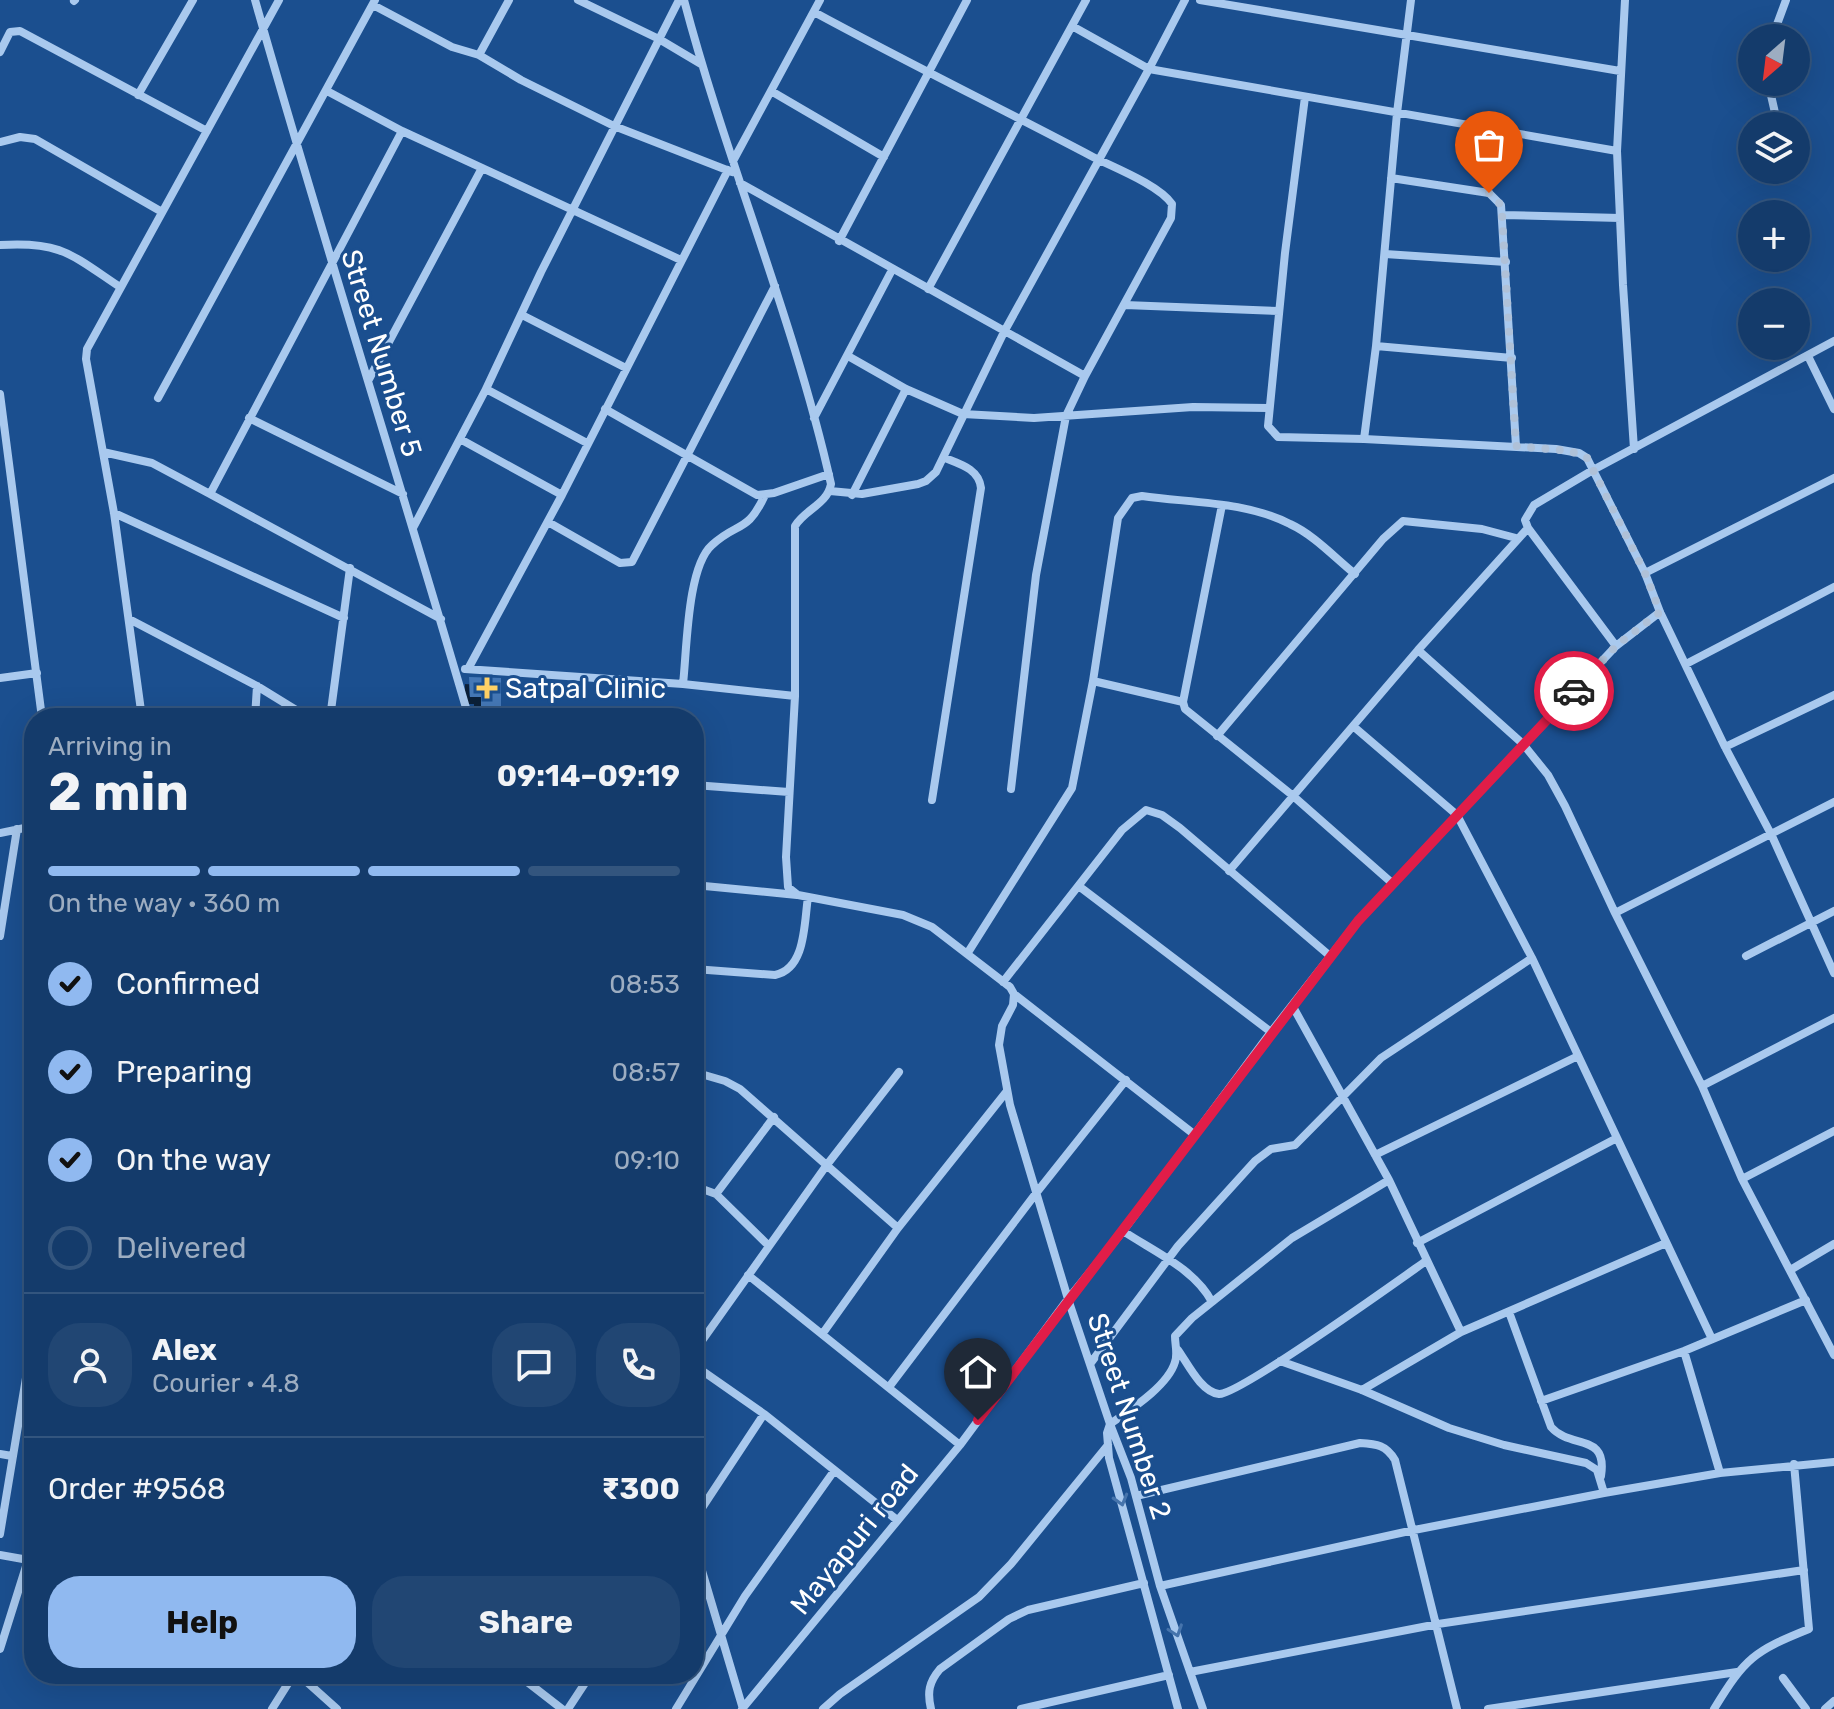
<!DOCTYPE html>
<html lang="en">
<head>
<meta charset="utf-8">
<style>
  :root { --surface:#143b6b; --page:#214673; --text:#f1f3f6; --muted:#9dadc1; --line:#33557e; --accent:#90b9f0 }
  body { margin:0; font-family:Rubik,sans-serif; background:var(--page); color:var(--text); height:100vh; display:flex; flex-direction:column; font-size:30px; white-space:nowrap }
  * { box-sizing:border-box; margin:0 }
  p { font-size:26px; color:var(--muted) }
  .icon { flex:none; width:44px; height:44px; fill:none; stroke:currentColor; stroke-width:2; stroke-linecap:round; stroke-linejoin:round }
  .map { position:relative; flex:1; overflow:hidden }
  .details { position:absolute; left:24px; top:708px; width:680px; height:976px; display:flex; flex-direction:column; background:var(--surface); border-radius:32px; box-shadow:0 8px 32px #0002,0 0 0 2px var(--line) }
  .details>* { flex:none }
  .needle { width:52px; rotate:208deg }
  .fabs { position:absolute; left:1738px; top:24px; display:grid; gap:16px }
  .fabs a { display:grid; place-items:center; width:72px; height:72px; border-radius:50%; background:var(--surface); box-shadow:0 8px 32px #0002,0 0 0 2px var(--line); font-size:40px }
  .pin { position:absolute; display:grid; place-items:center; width:68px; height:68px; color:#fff; margin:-82px -34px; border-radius:50% 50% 50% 0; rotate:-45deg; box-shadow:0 0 8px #0007 }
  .pin .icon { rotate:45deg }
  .courier { position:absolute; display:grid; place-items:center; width:80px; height:80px; margin:-40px; border:6px solid #e11d48; border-radius:50%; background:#fff; color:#222; box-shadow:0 2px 10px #0007 }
  .overview em { font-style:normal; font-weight:700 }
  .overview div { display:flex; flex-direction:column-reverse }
  .overview { display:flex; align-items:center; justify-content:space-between; height:136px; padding:0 24px }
  h1 { font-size:52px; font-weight:700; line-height:60px }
  .bar { display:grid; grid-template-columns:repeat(4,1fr); gap:12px 8px; align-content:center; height:96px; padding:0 24px }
  .bar i { height:10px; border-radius:6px; background:var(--line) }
  .bar .active { background:var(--accent) }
  .bar p { grid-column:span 4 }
  .line { display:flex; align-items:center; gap:20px; padding:0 24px; border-top:2px solid var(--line) }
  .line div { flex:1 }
  .round { display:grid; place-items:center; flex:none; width:84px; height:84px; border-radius:32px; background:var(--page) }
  ol { padding:0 24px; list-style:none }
  li { display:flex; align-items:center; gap:24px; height:88px }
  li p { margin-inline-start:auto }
  li .icon { padding:8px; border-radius:50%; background:var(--accent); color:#111; stroke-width:4 }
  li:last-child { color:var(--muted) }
  li i { width:44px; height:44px; border:4px solid var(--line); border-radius:50% }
  .button { display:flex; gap:16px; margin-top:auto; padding:16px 24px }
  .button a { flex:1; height:92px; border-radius:32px; background:var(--accent); color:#111; font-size:32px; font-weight:700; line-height:92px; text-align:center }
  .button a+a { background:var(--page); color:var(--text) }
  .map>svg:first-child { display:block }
  .building { fill:#4478b7; filter:url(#shadow) }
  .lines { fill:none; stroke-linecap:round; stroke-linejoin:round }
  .minor { stroke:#a9c9ee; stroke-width:8 }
  .oneway { stroke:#4674ac }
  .done { stroke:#afc1d8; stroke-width:8; stroke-dasharray:0 14.4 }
  .route { stroke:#e11d48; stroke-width:10 }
  .poi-dot { fill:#ffd166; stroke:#1b4f8f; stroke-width:3 }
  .labels { text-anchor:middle; stroke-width:6; stroke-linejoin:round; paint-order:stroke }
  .street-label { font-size:28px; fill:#fff; stroke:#1b4f8f }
  .poi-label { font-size:28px; fill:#fff; stroke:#1b4f8f; text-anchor:start }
</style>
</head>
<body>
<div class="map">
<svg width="1834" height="1709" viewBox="0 0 1834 1709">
  <defs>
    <filter id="shadow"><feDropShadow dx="-7" dy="7" stdDeviation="0" flood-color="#0009"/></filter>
  </defs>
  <rect width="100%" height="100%" fill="#1b4f8f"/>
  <path class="building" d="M469,677L501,678V706H481V697H470Z"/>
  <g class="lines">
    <path class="minor" d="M255,0C323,240 399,478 469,718
      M578,0L659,39L701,64
      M684,0C727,163 794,319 831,484C827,505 805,509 795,526V696L786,857L788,887L798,895L903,915L932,927L1010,987L1014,994L1013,1005L1002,1026L999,1045L1010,1105L1068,1299L1110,1424L1131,1478L1160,1586L1203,1709
      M1200,0L1620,71
      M1411,0L1397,113L1376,346L1364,439L1556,449L1579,453L1587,458L1645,573L1660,612L1725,747L1772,836L1834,973
      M1625,0L1617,151L1623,285L1634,449
      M74,1L75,0
      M373,5L452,47L479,55L521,80L614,126L732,172
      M814,12C906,62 1000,108 1093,157C1115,168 1159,185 1172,204L1171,218L1085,376L1066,416L1036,575L1011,789
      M1072,26L1149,69L1185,0
      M1772,38L1786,0
      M0,52L10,32L20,31L207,131
      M479,55L509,0
      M1768,82L1778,126
      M327,91L402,131L681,260
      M771,91L884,157
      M138,95L193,0
      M1305,97L1285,253L1268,426L1278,437L1364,439
      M402,131L210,494L441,619
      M0,142L20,137L35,139L162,212
      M733,161L820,0
      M1391,178L1489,193L1501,205L1516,446
      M740,183L1085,376
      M1502,215L1620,218
      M839,241L967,0
      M0,245C61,241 72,255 120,287
      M1385,254L1506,262
      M928,289L1086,0
      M1125,305L1279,311
      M522,315L626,368
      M1376,346L1512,358
      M848,356L906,389L963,414L1034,418L1193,407L1268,408
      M1808,356L1834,409
      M368,381L482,168
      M486,389L587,443
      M0,394L42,718
      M158,398L375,0
      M605,409L757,495L774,493L829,474
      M249,418L403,494
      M814,418L892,270
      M460,439L562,495
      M103,452L152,463L210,494
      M830,491L862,494L918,484L926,481L936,472L1004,332L1149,69L1617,151
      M852,495L906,389
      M1222,505L1183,702L1185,709L1292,795L1392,883
      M114,513L344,618
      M548,522L620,563L632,562L775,286
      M413,528L486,389L541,272L679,0
      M1645,573L1834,478
      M129,619L257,686L309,718
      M1616,646L1660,612
      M1418,650L1523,744L1548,775L1565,806L1615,913L1702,1086L1742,1179L1834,1355
      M1686,664L1834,587
      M465,669L683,684L795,696
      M468,669L562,495L728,170
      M0,678L37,673
      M1093,681L1183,702
      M683,684C687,650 687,567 712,545C738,521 747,534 765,495
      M142,718L114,513L86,359L87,349L279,0
      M255,718L257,686
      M330,718L350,568
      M1353,726L1457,815L1532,958L1712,1339
      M1217,736L1383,539L1403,521L1482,529L1516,538
      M1725,747L1834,695
      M694,785L789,792
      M932,800L981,488C979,469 960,464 945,458
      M0,833L34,826
      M1229,871L1418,650L1528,528
      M694,885L797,895
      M1080,887L1271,1032
      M1615,913L1834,802
      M0,936L17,829
      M967,954L1072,788L1093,681L1118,518L1132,498L1142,496C1190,503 1245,501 1290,524C1314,535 1334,557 1355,574
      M1746,956L1834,911
      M694,969L775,975C806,969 804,923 808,897
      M1003,982L1122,830L1146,810L1162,815L1180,828L1330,956
      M1014,994L1195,1135
      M1292,1005L1389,1180L1461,1332
      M694,1072L725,1081L740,1089L898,1228
      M1702,1086L1834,1018
      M1375,1155L1578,1056
      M1742,1179L1834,1131
      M694,1186L716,1194L768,1245
      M716,1194L774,1117
      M1123,1231C1153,1251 1195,1269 1212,1302
      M1417,1243L1617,1138
      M1792,1269L1834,1244
      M748,1275L960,1445
      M1509,1312L1551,1427C1571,1450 1608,1432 1601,1476
      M823,1333L898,1228L1007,1091
      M1178,1350C1188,1364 1201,1392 1219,1394C1239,1395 1399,1280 1426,1261
      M1684,1351L1720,1473
      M694,1352L826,1166L899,1072
      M1280,1361L1362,1390L1449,1428L1504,1445L1586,1463L1597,1470L1604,1493
      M1090,1364L1178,1246L1255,1161L1271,1149L1295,1145L1381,1058L1532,958
      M694,1365L764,1414L897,1520
      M889,1387L1037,1192L1126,1080
      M1362,1390L1461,1332L1666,1243
      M1541,1401L1684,1351L1806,1300
      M0,1454L12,1456
      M1136,1496L1360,1443C1377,1444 1386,1445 1395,1460L1457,1709
      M694,1520L764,1414
      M0,1534L34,1330
      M694,1544L743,1709
      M0,1555L34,1561
      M1160,1586L1414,1530L1604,1493L1720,1473L1834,1462
      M0,1649L28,1560
      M1190,1672L1438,1624L1804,1570
      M298,1674L337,1709
      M517,1674L562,1709
      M1783,1678L1806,1709
      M272,1709L294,1674
      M568,1709L591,1674
      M676,1709L745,1596L834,1471
      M742,1709L960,1445L1068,1299L1123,1231L1271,1032L1358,921L1616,646L1528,528L1525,520L1534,505L1593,470L1834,341
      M823,1709L840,1694L979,1597L1011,1564L1108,1445
      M931,1709C927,1692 929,1682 940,1669L1009,1619L1028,1610L1144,1583
      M1021,1709L1169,1675
      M1178,1709L1109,1458L1107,1433L1110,1424C1130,1410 1168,1386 1175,1362C1178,1354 1175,1345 1175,1336L1192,1318L1292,1238L1389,1180
      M1488,1709L1737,1672
      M1714,1709C1745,1658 1754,1651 1809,1629L1794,1464
      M1825,1709L1834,1701"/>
  </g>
  <defs><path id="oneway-chevron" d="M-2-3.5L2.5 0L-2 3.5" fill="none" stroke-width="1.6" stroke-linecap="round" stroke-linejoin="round" transform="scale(2)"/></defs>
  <g class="oneway">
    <use href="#oneway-chevron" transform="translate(1121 1500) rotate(74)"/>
    <use href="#oneway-chevron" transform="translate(1176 1631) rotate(71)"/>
  </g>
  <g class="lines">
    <path class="done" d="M1489,193L1501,205L1502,215L1516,446L1570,451L1587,458L1645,573L1660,612L1616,646L1574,691"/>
    <path class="route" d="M978,1420L1358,921L1574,691"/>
  </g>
  <path class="poi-dot" d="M483 676h8v8h8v8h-8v8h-8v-8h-8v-8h8z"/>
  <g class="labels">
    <g class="street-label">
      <text transform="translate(382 353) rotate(73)" y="10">Street Number 5</text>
      <text transform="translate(1130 1416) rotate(72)" y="10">Street Number 2</text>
      <text transform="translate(854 1539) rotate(-51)" y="10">Mayapuri road</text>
    </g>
    <g class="poi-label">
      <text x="505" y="698">Satpal Clinic</text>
    </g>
  </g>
</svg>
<div class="fabs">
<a><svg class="needle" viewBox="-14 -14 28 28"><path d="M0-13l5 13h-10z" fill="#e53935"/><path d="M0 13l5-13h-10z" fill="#9dadc1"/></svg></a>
<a><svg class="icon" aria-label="layers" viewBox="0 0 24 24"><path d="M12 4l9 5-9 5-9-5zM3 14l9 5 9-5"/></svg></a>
<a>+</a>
<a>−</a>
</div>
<div class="pin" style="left:1489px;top:193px;background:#ea580c"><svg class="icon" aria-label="bag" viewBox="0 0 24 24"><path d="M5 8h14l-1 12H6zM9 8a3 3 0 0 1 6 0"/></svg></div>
<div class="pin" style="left:978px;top:1420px;background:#1f2937"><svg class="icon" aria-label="home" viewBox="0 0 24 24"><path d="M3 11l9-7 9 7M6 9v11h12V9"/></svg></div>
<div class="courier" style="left:1574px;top:691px"><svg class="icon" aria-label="car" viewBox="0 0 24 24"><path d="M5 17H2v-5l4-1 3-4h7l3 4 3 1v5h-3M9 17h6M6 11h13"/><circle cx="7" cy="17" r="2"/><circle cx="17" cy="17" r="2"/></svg></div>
<section class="details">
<div class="overview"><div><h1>2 min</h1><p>Arriving in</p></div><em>09:14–09:19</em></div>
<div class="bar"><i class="active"></i><i class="active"></i><i class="active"></i><i></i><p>On the way · 360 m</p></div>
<ol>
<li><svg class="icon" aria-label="check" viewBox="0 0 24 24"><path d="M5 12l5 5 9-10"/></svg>Confirmed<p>08:53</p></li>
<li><svg class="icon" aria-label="check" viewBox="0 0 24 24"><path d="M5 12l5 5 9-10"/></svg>Preparing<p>08:57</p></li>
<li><svg class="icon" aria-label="check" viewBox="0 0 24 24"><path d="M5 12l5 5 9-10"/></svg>On the way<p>09:10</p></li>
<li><i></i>Delivered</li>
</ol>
<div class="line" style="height:144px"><a class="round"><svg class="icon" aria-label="person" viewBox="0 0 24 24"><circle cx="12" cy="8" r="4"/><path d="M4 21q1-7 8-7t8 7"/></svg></a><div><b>Alex</b><p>Courier · 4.8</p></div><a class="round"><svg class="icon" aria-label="chat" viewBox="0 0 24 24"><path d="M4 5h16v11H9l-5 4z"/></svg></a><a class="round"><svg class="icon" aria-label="phone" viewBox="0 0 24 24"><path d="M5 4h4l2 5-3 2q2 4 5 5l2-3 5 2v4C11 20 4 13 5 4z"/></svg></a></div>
<div class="line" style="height:104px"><div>Order #9568</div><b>₹300</b></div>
<div class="button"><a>Help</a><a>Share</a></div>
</section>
</div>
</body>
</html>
